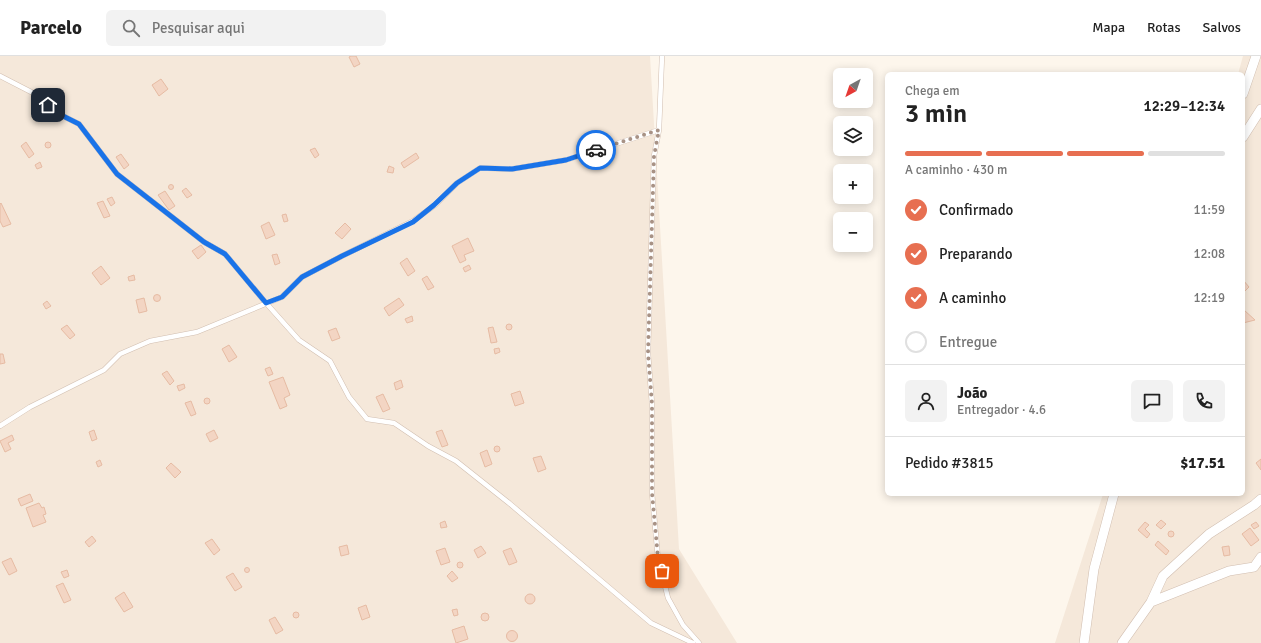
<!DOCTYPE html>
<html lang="pt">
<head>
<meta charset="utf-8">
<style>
  :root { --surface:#fff; --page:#f2f2f2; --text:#222; --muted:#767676; --line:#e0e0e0; --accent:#e76f51 }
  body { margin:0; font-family:Signika,sans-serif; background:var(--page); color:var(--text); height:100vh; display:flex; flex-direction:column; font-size:15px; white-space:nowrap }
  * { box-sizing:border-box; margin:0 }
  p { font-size:13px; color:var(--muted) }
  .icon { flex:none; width:22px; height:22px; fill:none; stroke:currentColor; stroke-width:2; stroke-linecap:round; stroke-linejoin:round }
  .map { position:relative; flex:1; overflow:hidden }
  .panel { position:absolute; left:885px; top:16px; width:360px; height:424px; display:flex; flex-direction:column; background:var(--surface); border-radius:6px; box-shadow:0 2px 10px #0003 }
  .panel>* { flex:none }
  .needle { width:26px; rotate:220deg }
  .fabs { position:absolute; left:833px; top:12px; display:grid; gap:8px }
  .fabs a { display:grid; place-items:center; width:40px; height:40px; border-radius:6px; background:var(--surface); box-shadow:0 2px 10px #0003; font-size:20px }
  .pin { position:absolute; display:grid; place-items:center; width:34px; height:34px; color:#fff; margin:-17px; border-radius:8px; box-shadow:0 2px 6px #0006 }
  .courier { position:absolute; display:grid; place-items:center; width:40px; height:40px; margin:-20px; border:3px solid #1a73e8; border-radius:50%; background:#fff; color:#222; box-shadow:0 1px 5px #0007 }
  .headline em { font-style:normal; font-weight:600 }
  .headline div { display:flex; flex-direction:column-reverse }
  .headline { display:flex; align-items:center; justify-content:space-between; height:68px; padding:0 20px }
  h1 { font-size:26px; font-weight:600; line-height:30px }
  .bar { display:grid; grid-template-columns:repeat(4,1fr); gap:6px 4px; align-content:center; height:48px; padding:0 20px }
  .bar i { height:5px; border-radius:3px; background:var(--line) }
  .bar .selected { background:var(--accent) }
  .bar p { grid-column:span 4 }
  .line { display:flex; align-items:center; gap:10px; padding:0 20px; border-top:1px solid var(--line) }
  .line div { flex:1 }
  .round { display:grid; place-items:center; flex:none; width:42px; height:42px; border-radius:6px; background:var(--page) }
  ol { padding:0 20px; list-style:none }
  li { display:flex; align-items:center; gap:12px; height:44px }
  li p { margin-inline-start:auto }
  li .icon { padding:4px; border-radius:50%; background:var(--accent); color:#fff; stroke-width:4 }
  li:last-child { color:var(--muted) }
  li i { width:22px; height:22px; border:2px solid var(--line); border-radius:50% }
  header { display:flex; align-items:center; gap:24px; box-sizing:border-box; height:56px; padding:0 20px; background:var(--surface); border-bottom:1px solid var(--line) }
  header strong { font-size:19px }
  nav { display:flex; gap:22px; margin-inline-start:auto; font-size:14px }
  .search { width:280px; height:36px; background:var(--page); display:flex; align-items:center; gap:10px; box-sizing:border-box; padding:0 14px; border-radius:6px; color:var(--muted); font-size:15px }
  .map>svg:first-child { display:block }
  .residential { fill:#f5e8da }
  .building { fill:#f3d5c3; stroke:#e6bba3 }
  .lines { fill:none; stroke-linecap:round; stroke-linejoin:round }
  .lane-casing { stroke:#d1beb0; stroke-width:5.5 }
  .street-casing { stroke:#d1beb0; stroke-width:10 }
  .lane { stroke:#fff; stroke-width:4.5 }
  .street { stroke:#fff; stroke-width:9 }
  .done { stroke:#a89285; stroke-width:4; stroke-dasharray:0 7.2 }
  .route { stroke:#1a73e8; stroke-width:5 }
</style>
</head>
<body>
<header>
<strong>Parcelo</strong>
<div class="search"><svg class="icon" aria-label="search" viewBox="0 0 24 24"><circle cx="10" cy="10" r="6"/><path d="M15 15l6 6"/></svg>Pesquisar aqui</div>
<nav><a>Mapa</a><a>Rotas</a><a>Salvos</a></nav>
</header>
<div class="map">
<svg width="1261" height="587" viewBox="0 0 1261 587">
  <rect width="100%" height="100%" fill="#fdf6ec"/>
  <path class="residential" d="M0,0H650L679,493L737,587H0Z
    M1243,0H1261V587H1055L1103,438H1243V18H1238Z"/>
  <path class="building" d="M351,0H356L360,8L354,11L349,1Z
    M161,23L168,33L159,40L152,29Z
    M26,86L34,98L29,102L21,90Z
    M45 89a3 3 0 1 1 6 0a3 3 0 1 1-6 0Z
    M315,92L319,99L315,102L310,94Z
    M416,97L419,102L404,112L401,107Z
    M121,98L129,109L124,113L116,101Z
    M40,106L42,111L37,113L35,109Z
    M389,110L394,112L393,117L387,116Z
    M168.5 131a2.5 2.5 0 1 1 5 0a2.5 2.5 0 1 1-5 0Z
    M186,132L192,139L187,142L182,135Z
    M165,135L175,150L169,154L158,139Z
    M112,141L115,147L111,150L107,143Z
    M103,145L110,160L104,162L97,147Z
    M1,147L11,168L3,171L0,165V148Z
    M286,158L288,165L284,166L282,159Z
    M269,166L275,179L266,183L261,170Z
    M345,167L351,173L342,183L335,177Z
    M468,182L474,195L464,199L466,204L460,207L452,190Z
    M201,189L206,196L198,203L192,195Z
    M277,198L280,207L275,209L272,199Z
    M407,202L415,215L408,220L400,207Z
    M469,209L471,213L465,216L463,212Z
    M101,210L110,222L101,229L92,217Z
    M134,219L135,224L129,225L128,221Z
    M427,220L434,231L428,234L422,223Z
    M1243,224L1249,231L1243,237Z
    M153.5 242a3.5 3.5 0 1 1 7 0a3.5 3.5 0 1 1-7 0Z
    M144,242L147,255L139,257L136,244Z
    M399,242L404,249L389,260L384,252Z
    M47,245L51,250L46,253L43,248Z
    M1244,254L1255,264L1243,267Z
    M412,260L413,265L407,267L405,263Z
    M506 271a3 3 0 1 1 6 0a3 3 0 1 1-6 0Z
    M67,269L75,279L70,283L61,273Z
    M493,271L497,286L491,287L488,272Z
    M336,272L340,282L332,285L328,275Z
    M229,289L237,301L229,306L222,293Z
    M499,292L500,296L495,298L494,293Z
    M0,298H3L5,307L0,308Z
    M270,311L273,318L268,320L265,313Z
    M167,315L174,325L170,329L162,318Z
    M283,321L290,339L284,342L287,350L280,353L269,326Z
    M401,324L403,331L396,334L394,327Z
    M184,328L185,332L179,335L177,330Z
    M520,335L524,347L515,350L511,338Z
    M383,338L390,353L383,356L376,341Z
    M204 345a3 3 0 1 1 6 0a3 3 0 1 1-6 0Z
    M191,345L196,358L191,360L185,347Z
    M94,374L97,383L92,385L89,376Z
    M214,374L218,382L210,386L206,378Z
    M442,374L448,389L442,391L436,376Z
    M12,379L14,384L8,387L11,393L5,396L0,385Z
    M494 393a3 3 0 1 1 6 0a3 3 0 1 1-6 0Z
    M487,394L492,408L485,411L480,397Z
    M541,400L546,413L538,416L533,402Z
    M1261,403V414L1256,407Z
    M100,404L102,409L98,411L96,406Z
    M171,407L181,416L175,422L166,412Z
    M30,438L33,445L21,450L18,443Z
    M39,447L42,452L44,451L46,458L43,459L46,466L33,471L26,452Z
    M1161,464L1166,468L1161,473L1156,469Z
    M445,465L447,471L441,472L440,467Z
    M1145,466L1149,469L1145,473L1150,478L1147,482L1138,474Z
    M1256,466L1259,470L1254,473L1251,469Z
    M1250,472L1259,484L1251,490L1242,478Z
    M1168 478a3 3 0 1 1 6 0a3 3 0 1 1-6 0Z
    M92,480L96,485L89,491L85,486Z
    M212,483L220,494L214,499L205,487Z
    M1158,485L1169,495L1166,499L1155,489Z
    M347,489L349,498L341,500L339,491Z
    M481,490L486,497L478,502L474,494Z
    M1229,490L1230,499L1224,500L1222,491Z
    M445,492L450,506L441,509L436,495Z
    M511,492L517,506L509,509L503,495Z
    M11,502L17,515L9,519L2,506Z
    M457 509a3 3 0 1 1 6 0a3 3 0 1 1-6 0Z
    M244.5 514a2.5 2.5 0 1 1 5 0a2.5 2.5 0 1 1-5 0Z
    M67,514L69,520L64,522L61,516Z
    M452,515L458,522L452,526L447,520Z
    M233,517L242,531L235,535L226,521Z
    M63,527L71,544L64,547L56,530Z
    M124,536L133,551L124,556L115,542Z
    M525 543a5 5 0 1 1 10 0a5 5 0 1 1-10 0Z
    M366,549L370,561L362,564L358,552Z
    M457,553L458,559L454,560L452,554Z
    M293 559a3 3 0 1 1 6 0a3 3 0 1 1-6 0Z
    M481 561a4 4 0 1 1 8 0a4 4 0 1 1-8 0Z
    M275,561L283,574L276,578L269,564Z
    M464,570L468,583L456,587L452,574Z
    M506.5 580a5.5 5.5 0 1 1 11 0a5.5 5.5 0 1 1-11 0Z"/>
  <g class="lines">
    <defs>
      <path id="lane" d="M662,0L659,74L654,100L648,297L652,348V437L658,502L668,542L683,569L699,587
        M0,20L37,39L59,58L79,68L117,118L204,186L225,198L266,247L299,284L330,305L349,341L367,363L394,367L428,390L456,405L509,447L651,567L693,587
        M0,370L30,351L104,314L120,298L150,285L197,276L282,241L302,221L342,200L413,165L435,149L457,127L480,112L512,113L566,104L659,74"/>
      <path id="street" d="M1243,38L1256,0
        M1243,81L1261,53
        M1151,546L1163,520L1209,478L1254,449L1261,443
        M1084,587L1094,513L1114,438
        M1122,587L1151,546L1229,515L1254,511L1261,501"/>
    </defs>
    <use href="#lane" class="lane-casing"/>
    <use href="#street" class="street-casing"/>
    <use href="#lane" class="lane"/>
    <use href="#street" class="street"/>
  </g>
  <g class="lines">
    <path class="done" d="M596,94L659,74L654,100L648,297L652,348V437L658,502L662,515"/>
    <path class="route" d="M48,49L59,58L79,68L117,118L204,186L225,198L266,247L282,241L302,221L342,200L413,166L434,149L457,127L480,112L512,113L566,104L596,94"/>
  </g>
</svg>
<div class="fabs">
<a><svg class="needle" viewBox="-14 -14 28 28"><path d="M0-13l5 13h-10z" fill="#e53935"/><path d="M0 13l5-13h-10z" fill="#767676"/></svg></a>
<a><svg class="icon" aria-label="layers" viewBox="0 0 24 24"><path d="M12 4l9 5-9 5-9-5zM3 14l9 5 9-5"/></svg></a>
<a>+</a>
<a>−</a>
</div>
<div class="pin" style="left:662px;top:515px;background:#ea580c"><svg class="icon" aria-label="bag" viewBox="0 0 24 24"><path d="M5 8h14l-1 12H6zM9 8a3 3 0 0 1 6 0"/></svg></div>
<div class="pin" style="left:48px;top:49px;background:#1f2937"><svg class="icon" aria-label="home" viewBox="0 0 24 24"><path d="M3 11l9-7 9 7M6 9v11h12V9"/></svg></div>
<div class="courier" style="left:596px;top:94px"><svg class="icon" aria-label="car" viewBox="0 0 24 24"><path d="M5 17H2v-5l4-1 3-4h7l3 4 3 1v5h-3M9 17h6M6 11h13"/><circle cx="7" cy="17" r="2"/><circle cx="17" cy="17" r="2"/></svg></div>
<section class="panel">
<div class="headline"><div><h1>3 min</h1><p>Chega em</p></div><em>12:29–12:34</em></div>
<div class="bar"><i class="selected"></i><i class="selected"></i><i class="selected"></i><i></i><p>A caminho · 430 m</p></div>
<ol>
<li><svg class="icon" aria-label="check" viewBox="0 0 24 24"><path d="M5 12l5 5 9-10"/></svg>Confirmado<p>11:59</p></li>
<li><svg class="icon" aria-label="check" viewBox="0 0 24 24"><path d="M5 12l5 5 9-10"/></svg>Preparando<p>12:08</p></li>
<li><svg class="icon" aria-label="check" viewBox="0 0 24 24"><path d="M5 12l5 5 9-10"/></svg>A caminho<p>12:19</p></li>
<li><i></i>Entregue</li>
</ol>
<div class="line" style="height:72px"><a class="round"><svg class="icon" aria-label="person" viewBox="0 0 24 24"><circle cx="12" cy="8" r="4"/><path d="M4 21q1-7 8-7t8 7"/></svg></a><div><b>João</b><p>Entregador · 4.6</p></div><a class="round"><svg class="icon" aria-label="chat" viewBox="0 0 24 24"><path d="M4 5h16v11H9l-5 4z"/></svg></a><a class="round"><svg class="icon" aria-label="phone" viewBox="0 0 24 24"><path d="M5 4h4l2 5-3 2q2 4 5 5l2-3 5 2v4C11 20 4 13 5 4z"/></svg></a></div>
<div class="line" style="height:52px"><div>Pedido #3815</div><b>$17.51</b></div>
</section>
</div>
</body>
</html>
